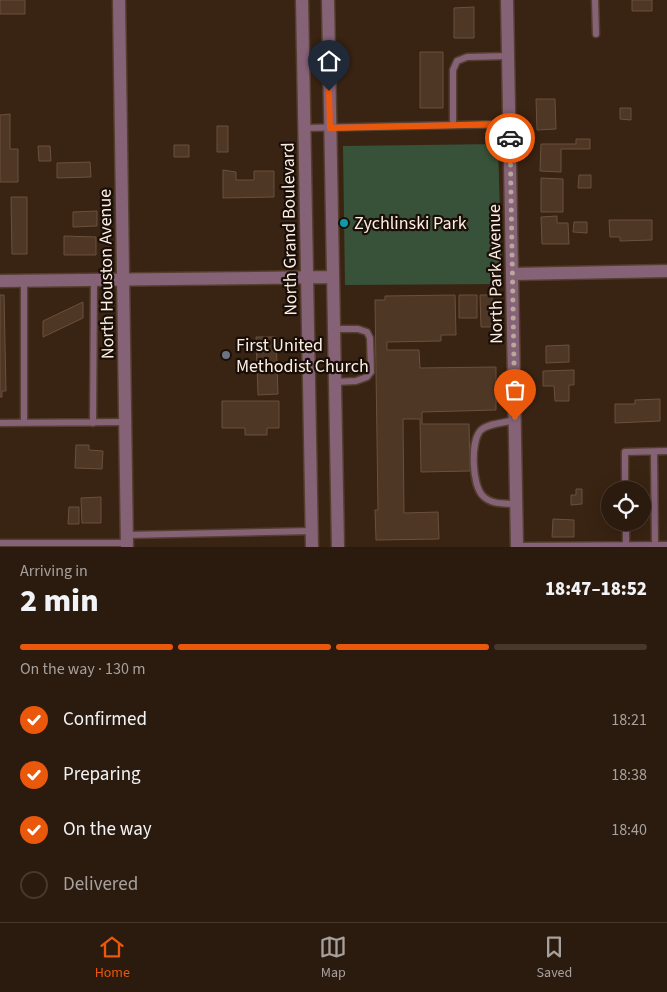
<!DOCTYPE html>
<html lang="en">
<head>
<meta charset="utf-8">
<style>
  :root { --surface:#2b1a0e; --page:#37271c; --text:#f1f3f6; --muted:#a6a19e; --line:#47382e; --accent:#ea580c }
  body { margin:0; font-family:"Source Sans 3",sans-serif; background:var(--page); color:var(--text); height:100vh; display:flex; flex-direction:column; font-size:19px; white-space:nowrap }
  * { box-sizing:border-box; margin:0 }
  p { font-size:16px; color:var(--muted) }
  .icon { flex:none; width:28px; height:28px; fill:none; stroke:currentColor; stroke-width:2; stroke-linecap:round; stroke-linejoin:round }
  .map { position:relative; height:547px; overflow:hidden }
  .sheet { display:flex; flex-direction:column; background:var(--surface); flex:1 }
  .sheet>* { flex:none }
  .tools { position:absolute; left:601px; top:481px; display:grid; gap:10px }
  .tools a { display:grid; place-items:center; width:50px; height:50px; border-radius:50%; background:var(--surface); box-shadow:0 5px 20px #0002,0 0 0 1px var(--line); font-size:25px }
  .pin { position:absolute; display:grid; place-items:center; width:42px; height:42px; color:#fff; margin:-51px -21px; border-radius:50% 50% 50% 0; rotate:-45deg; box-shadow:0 0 5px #0007 }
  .pin .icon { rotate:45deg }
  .courier { position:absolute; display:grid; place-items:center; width:50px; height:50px; margin:-25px; border:4px solid #ea580c; border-radius:50%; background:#fff; color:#222; box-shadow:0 1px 6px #0007 }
  .summary em { font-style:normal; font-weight:800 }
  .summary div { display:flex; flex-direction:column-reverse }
  .summary { display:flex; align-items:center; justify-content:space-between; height:85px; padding:0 20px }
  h1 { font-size:32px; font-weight:800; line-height:38px }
  .bar { display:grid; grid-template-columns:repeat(4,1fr); gap:8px 5px; align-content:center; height:60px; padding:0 20px }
  .bar i { height:6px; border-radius:4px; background:var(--line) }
  .bar .active { background:var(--accent) }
  .bar p { grid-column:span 4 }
  ol { padding:0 20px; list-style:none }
  li { display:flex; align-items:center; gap:15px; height:55px }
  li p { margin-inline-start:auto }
  li .icon { padding:5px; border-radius:50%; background:var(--accent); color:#fff; stroke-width:4 }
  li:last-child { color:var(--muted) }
  li i { width:28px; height:28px; border:2px solid var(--line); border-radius:50% }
  .menu { display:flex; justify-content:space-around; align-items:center; height:70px; border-top:1px solid var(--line); background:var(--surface); font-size:14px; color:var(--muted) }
  .menu a { display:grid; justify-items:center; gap:2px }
  .menu .active { color:var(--accent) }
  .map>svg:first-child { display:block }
  .green { fill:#38523a }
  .building { fill:#4e3725; stroke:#6a513e }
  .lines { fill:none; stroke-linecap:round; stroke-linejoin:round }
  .service-casing { stroke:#543f2f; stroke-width:9 }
  .minor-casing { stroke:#543f2f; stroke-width:15 }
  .service { stroke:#866277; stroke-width:6 }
  .minor { stroke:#866277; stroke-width:12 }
  .done { stroke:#b8a79a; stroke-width:5; stroke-dasharray:0 9 }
  .route { stroke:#ea580c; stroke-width:6 }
  .culture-dot { fill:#0f9aa8; stroke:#190f08; stroke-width:2 }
  .worship-dot { fill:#6b7280; stroke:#190f08; stroke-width:2 }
  .labels { text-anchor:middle; stroke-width:4.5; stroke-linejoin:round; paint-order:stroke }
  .poi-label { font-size:18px; fill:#fdeee3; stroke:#190f08; text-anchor:start }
  .street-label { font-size:18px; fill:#fdeee3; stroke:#190f08 }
</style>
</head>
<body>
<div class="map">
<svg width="667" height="547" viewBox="0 0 667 547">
  <rect width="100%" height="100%" fill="#392312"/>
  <path class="green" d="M498,144L502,284L345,285L343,146Z"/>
  <path class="building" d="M0,0H25V14H0Z
    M632,0H652V11H632Z
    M474,7V38H454V8Z
    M420,52H443V108H420Z
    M536,99H555L556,129L537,130Z
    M620,108H631V120L620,119Z
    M10,114V149H18V182H0V115Z
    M217,126H228V152H217Z
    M576,139H590V149H561V172L540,171L541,144H576Z
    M174,145H189V157H174Z
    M38,146H50L51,161H39Z
    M90,162L91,177L57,178V163Z
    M223,170L236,172V180H254V171H274V197L223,198Z
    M579,175H591V188H578Z
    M541,178L563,179V212H541Z
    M11,197H27V254H12Z
    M97,211V226L73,227V212Z
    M557,216V223H568L569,244H542L541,217Z
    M609,220H652V240L620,241V237H610Z
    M574,222H587V233L573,232Z
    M64,236L96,237V255H64Z
    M0,295H4L6,391H2V397H0Z
    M455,295L456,335H441V341L387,342V350H419L420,368L496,367V410L422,412V424H469L470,471L421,472L420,419H403L404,513L438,512L439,539L376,540L375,510H378L375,300H385V296Z
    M459,295H477V318H459Z
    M480,295H492L493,327H481Z
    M83,302V318L43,337V321Z
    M256,337H276L278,394L258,395Z
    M569,345V362L546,363V346Z
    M574,370V385H569V401H555L554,386H543V371Z
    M660,399V421L615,423V404H635V400Z
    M222,401H279V428H267V435H245V428H222Z
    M76,445H89V450L103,451L102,469L75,468Z
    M576,489H582V504L571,505V495H576Z
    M101,497V523H82L81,498Z
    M69,507H79V524H68Z
    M553,519L574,520V537H552Z"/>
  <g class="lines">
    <defs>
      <path id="service" d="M595,0L596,34
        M453,125V70L457,61L467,57L509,56
        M304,128L510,124
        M334,329H358L367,332L370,338L371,372L367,377L356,381L335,382
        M515,420C505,423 489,423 481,430C470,441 472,486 483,496C492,505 504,503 516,504
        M0,423L125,422
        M24,423V281
        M93,423L94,280
        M654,452L655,545
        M625,490V452L667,451
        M626,522V545
        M127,535L312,531
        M0,543H127
        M517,546L667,545"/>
      <path id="minor" d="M119,0L127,547
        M302,0L312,547
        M328,0L338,547
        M507,0L517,547
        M513,274L667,271
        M0,281L332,277"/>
    </defs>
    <use href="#service" class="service-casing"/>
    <use href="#minor" class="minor-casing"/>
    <use href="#service" class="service"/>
    <use href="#minor" class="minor"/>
  </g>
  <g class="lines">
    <path class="done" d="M510,138L515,420"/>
    <path class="route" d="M329,91L330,128L510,124V138"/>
  </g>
  <circle class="culture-dot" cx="344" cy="223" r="5"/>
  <circle class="worship-dot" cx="226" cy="355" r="5"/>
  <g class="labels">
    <g class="poi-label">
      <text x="354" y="229">Zychlinski Park</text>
      <text x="236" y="351">First United<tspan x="236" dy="21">Methodist Church</tspan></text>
    </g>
    <g class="street-label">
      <text transform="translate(289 229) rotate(-91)" y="6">North Grand Boulevard</text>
      <text transform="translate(106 274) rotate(-91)" y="6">North Houston Avenue</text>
      <text transform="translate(495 274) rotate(-91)" y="6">North Park Avenue</text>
    </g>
  </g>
</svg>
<div class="tools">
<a><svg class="icon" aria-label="locate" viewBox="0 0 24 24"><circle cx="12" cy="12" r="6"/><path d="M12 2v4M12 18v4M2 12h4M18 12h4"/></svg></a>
</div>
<div class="pin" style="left:515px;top:420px;background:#ea580c"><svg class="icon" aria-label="bag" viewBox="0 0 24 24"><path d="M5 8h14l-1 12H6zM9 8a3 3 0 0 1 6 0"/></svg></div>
<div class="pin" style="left:329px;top:91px;background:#1f2937"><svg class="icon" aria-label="home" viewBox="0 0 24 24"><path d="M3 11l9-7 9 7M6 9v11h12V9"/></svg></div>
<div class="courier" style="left:510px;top:138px"><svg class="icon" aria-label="car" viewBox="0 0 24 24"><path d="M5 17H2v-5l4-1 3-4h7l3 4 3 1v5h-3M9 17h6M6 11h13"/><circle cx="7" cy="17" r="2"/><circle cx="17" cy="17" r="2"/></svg></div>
</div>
<section class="sheet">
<div class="summary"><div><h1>2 min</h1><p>Arriving in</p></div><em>18:47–18:52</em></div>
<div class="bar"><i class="active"></i><i class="active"></i><i class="active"></i><i></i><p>On the way · 130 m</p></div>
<ol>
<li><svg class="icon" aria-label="check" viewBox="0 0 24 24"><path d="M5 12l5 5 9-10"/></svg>Confirmed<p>18:21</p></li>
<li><svg class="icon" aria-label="check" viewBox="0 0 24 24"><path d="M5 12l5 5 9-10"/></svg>Preparing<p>18:38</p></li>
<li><svg class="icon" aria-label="check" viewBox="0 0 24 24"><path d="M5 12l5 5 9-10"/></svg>On the way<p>18:40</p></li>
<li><i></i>Delivered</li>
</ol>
</section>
<nav class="menu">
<a class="active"><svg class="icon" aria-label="home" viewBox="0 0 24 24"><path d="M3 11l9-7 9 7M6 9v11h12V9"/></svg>Home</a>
<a><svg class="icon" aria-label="map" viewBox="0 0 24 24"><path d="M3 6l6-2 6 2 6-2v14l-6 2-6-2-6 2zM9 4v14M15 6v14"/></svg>Map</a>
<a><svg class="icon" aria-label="saved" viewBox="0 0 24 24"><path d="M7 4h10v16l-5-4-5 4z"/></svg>Saved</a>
</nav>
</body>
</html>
